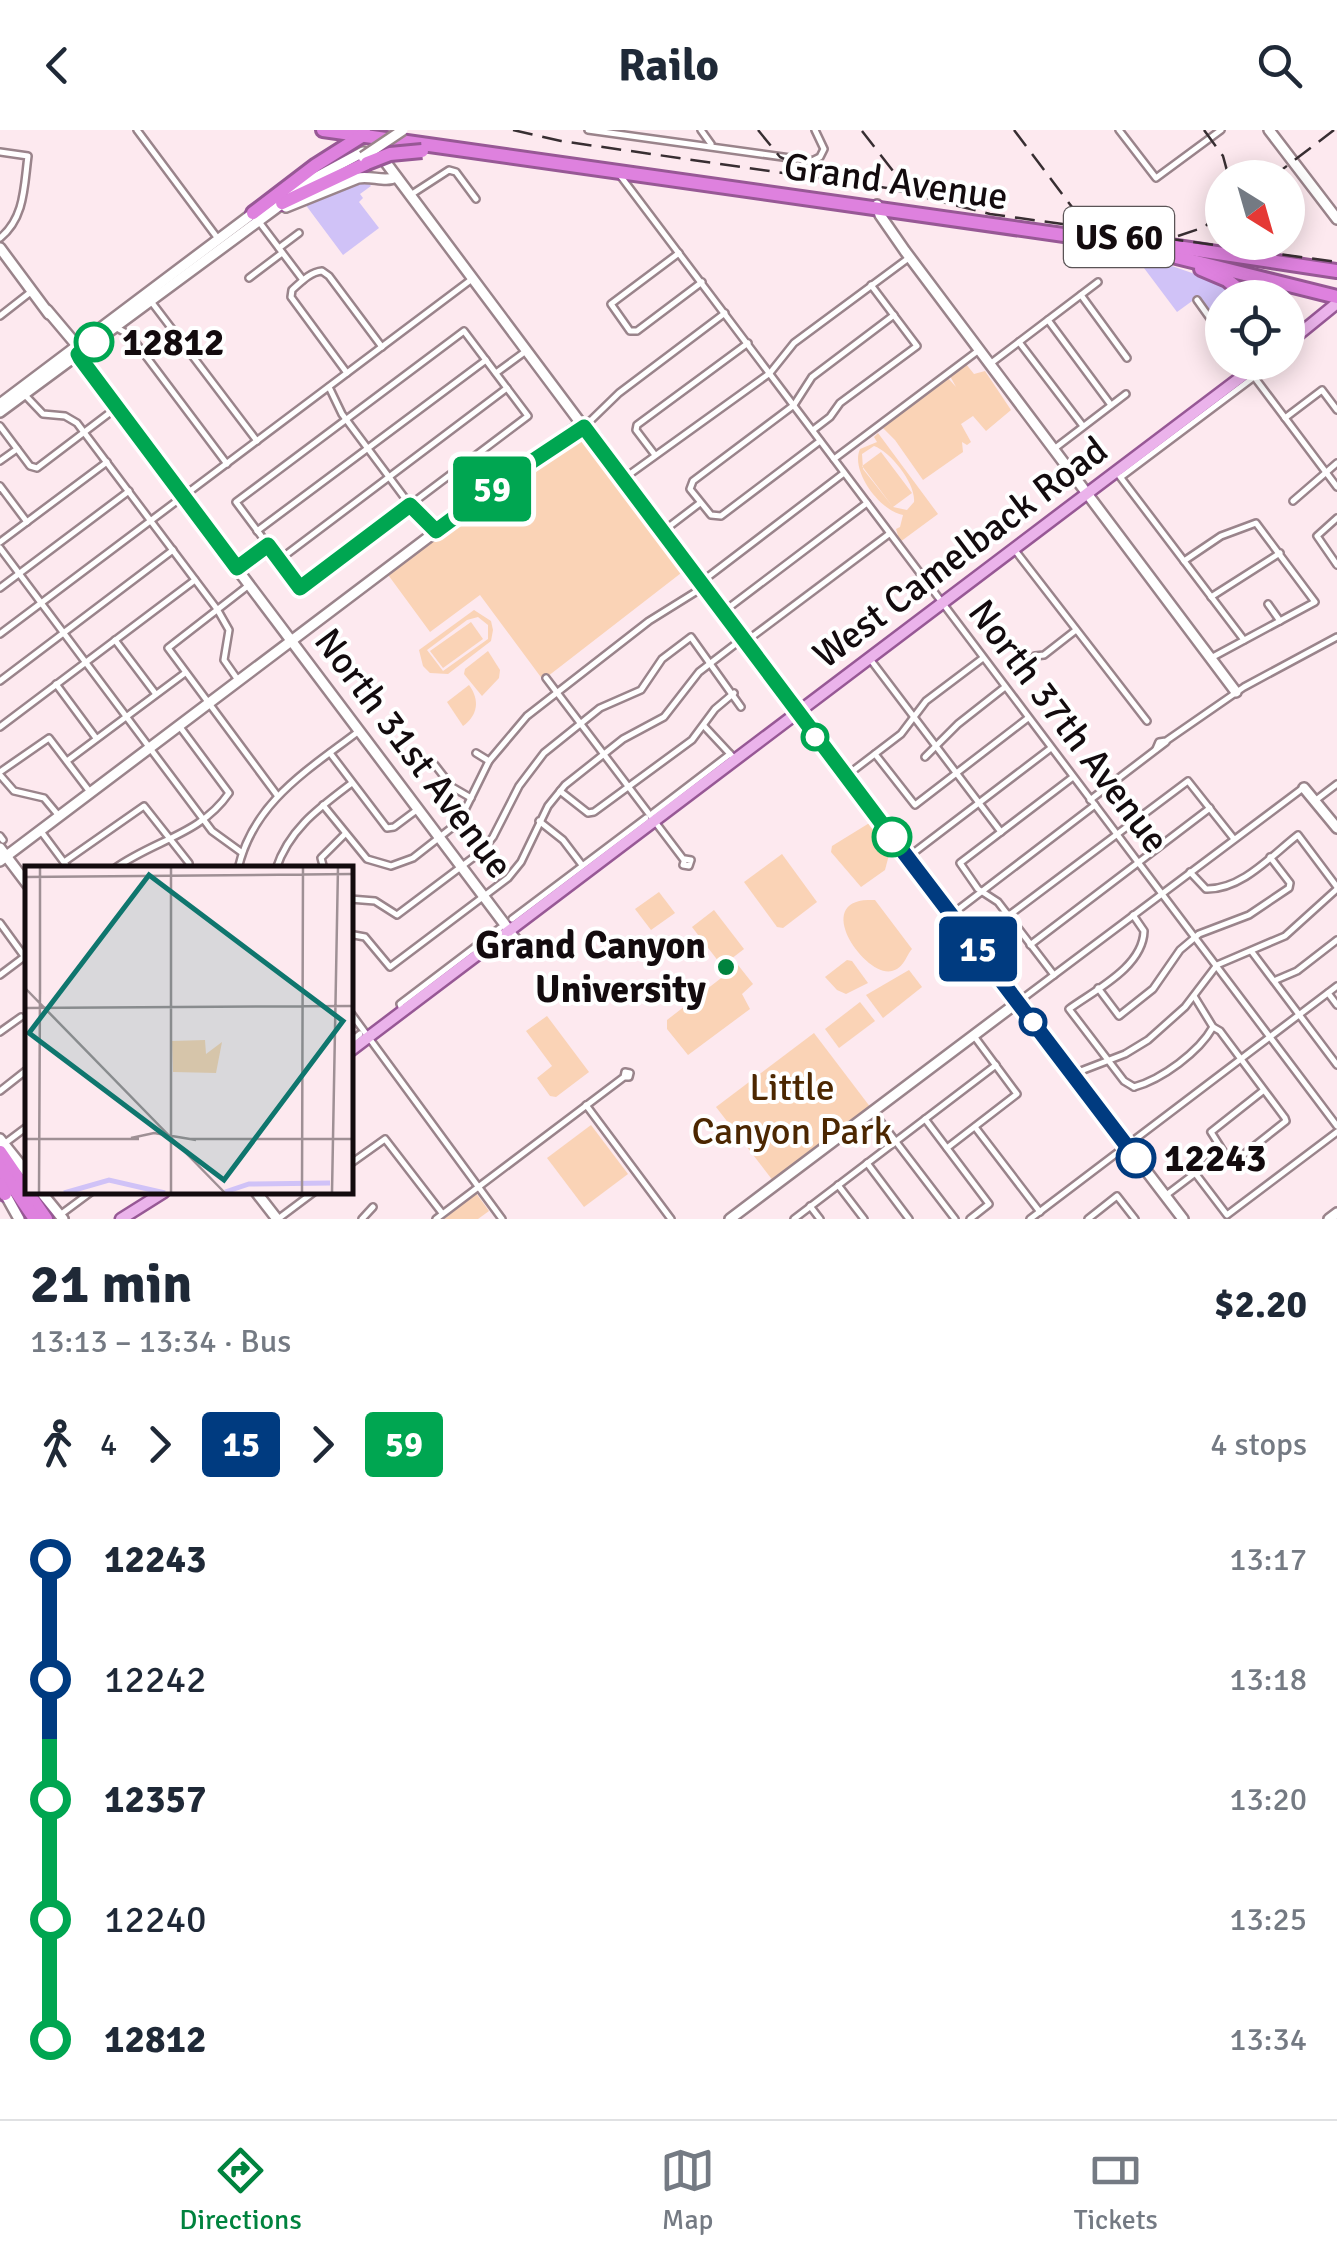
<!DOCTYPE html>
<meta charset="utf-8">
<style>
body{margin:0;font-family:Signika,sans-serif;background:#f2f2f3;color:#1f2937;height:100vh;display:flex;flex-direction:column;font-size:38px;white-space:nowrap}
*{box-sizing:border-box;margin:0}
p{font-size:32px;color:#747a83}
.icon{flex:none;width:55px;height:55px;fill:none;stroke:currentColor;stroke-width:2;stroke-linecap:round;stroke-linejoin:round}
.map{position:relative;height:1089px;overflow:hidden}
.panel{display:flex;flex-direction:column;background:#fff;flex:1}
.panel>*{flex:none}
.badge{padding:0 20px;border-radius:8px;font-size:35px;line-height:65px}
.needle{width:65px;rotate:143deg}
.controls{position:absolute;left:1205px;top:30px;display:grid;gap:20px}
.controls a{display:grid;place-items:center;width:100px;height:100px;border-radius:50%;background:#fff;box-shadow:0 5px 25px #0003;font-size:50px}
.map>.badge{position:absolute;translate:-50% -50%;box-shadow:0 0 0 5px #fff}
.legs{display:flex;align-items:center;gap:15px;height:110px;padding:0 30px;font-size:32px}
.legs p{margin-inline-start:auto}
.head{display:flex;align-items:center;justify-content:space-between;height:170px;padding:0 30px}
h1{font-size:55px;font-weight:700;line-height:75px}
ul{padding:0 30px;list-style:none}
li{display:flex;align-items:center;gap:35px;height:120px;font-size:38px}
li i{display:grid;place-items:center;width:15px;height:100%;margin:0 12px;background:currentColor}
li i::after{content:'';width:25px;height:25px;margin:-12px;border:8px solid;border-radius:50%;background:#fff}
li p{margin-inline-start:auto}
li:first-child i{background:linear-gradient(#0000 50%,currentColor 0)}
li:last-child i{background:linear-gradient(currentColor 50%,#0000 0)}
header{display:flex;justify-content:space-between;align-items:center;height:130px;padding:0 30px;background:#fff;font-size:45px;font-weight:700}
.tab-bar{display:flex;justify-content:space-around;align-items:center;height:140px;border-top:2px solid #e0e1e3;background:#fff;font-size:28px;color:#747a83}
.tab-bar a{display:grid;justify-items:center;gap:5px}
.tab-bar .selected{color:#00833e}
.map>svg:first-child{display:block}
.green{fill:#fad3b6;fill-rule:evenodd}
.water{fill:#d0c2f7}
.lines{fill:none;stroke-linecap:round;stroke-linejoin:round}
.street-casing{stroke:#9a848b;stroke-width:10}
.secondary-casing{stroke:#9a848b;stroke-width:14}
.primary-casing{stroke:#975895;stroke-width:15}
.highway-casing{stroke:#975895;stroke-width:18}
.street{stroke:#fff;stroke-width:5}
.secondary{stroke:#fff;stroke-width:9}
.primary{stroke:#ebb3eb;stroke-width:10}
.highway{stroke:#de81de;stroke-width:12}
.rail{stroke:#382e32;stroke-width:2.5;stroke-dasharray:20 10;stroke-linecap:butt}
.secondary-bridge-casing{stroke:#9a848b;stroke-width:14;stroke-linecap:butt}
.highway-bridge-casing{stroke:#975895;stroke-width:18;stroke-linecap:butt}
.secondary-bridge{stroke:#fff;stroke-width:9}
.highway-bridge{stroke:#de81de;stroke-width:12}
.line-1-casing{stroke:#fff;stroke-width:22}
.line-2-casing{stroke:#fff;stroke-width:22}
.line-1{stroke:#003b80;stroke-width:15}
.line-2{stroke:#00a651;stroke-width:15}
.stop-2-dot{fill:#fff;stroke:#00a651;stroke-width:5}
.poi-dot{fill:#00833e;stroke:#fff;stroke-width:4}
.stop-1-dot{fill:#fff;stroke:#003b80;stroke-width:5}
.labels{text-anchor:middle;stroke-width:8;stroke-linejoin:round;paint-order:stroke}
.shield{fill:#fff;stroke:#5a5456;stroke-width:2.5}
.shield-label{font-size:35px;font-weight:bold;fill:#130b0e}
.street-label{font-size:38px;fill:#130b0e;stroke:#fff}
.stop-label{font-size:38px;font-weight:bold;fill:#130b0e;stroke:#fff;text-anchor:start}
.poi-label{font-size:38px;font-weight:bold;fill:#130b0e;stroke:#fff;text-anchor:end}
.park-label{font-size:38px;fill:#4c2701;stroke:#fff}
.inset-river{fill:none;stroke:#d0c2f7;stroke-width:5}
.inset-road{fill:none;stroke:#9f9095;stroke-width:2.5}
.view{fill:#0f766e;fill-opacity:0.15;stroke:#0f766e;stroke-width:5}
.inset-edge{fill:none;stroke:#130b0e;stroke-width:5}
</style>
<header><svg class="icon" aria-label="back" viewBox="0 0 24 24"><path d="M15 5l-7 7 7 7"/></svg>Railo<svg class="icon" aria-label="search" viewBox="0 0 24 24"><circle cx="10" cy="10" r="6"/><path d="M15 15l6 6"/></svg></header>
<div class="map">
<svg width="1337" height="1089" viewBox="0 0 1337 1089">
<rect width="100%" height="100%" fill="#fde9ef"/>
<!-- green -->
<g class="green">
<path d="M966 234 974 244 985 241 1011 280 986 301 973 286 961 294 971 312 967 315 962 312 963 322 923 350 895 310 882 297 948 248 956 257 950 246Z"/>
<path d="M581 303 685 440 543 550 480 465 430 502 386 442 517 343Z"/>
<path d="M878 303 938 384 900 412 896 399 900 397 903 385C880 381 850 341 860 319L877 312 874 307ZM874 316C891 322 916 354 914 372L907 380 893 377 912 363 881 322 862 336 893 377 863 339 862 324Z"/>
<path d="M474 480 491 491 493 500 491 511 448 544 430 543 423 536 419 520ZM478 487 488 495V509L443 541 427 520 467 490Z"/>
<path d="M471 492 483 509 443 538 430 521Z"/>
<path d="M488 521 500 540 499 548 482 566 464 544 465 539Z"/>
<path d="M469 555C480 570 478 585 463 596L447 572Z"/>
<path d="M871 692 891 717 885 740 861 757 831 722 832 716Z"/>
<path d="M782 724 817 772 783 798 777 797 744 752Z"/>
<path d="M659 762 675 783 651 800 635 779Z"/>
<path d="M868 770H875L912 819C906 826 904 838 892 841 866 848 812 772 868 770Z"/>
<path d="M714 780 744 819 722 836 692 797Z"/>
<path d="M847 830 852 831 868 853 846 864 837 860 825 847Z"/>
<path d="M738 835 753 854 742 864 750 879 688 925 667 899V890Z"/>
<path d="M909 840 922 857 883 888 866 865Z"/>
<path d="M860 872 875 891 839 918 825 899Z"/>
<path d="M547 886 589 942 556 967 550 966 537 948 552 936 526 901Z"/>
<path d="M814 903 871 978 774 1052 716 977Z"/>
<path d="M591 995 628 1044 584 1077 547 1028Z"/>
<path d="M476 1063 489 1081 478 1089H444Z"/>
</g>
<!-- water -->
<g class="water">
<path d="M367 51 371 56 360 64 363 68 359 72 379 98 343 125 305 74Z"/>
<path d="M1132 122 1212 150 1238 167 1222 168V190L1219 193 1199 166 1177 182Z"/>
</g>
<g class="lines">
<!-- street casing -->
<g class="street-casing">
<g id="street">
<path d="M137 0 219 110"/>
<path d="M588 0 812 31 820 27 824 19 815 0"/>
<path d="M701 0 711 14"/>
<path d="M1119 0 1156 48 1221 0"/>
<path d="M0 22 28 26C24 56 25 88 0 108"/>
<path d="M619 44 1337 996"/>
<path d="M412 64 449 40 456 42 476 69"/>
<path d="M260 93 303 150"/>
<path d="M279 118 299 103"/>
<path d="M679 123 611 174 630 201H637L702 152"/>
<path d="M249 148 282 123"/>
<path d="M1081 165 1127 228"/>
<path d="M150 170 257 311"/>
<path d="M1197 170 1222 205"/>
<path d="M0 186 32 161"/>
<path d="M1048 190 1111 275"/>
<path d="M115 197 130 205 227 334"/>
<path d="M464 201 528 286 300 458 236 372Z"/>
<path d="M1019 212 1083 296"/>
<path d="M1243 232 1337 357"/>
<path d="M990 234 1098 152"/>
<path d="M347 243 291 167 292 160C301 152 310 142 322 141L329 146 382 217"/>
<path d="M496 243 526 221"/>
<path d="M329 257 342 284 410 375 436 401"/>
<path d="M24 264 43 284 65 286 77 293 217 479 229 500 224 530 238 550"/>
<path d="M1285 288 1322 260 1337 280"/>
<path d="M0 296 30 336 37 338 116 278"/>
<path d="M584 297 619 263 725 183"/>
<path d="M813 300 830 287 840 273 917 216 871 155"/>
<path d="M597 305 627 346"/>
<path d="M820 311 721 386 711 385 690 359 693 351 794 275 812 247 894 185"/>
<path d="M547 316 573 297"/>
<path d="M1054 319 1126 264"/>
<path d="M655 325 636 300 637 295 748 213"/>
<path d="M834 329 979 220"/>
<path d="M0 331 17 319"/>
<path d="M1118 344 1244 510"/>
<path d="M1121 347 1254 247"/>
<path d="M623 349 770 243 794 213 910 127"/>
<path d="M0 356 27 392"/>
<path d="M1293 371 1337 333"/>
<path d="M1337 388 1317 406 1337 435"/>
<path d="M257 401 486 230"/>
<path d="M662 402 700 373"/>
<path d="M0 412 107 332"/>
<path d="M0 418 212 701 241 722"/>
<path d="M1014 419 1147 591"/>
<path d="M279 430 507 258"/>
<path d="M1184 431 1221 406 1256 393 1315 472 1211 528"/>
<path d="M238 437 268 415"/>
<path d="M700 442 759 522"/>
<path d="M700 453 844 343"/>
<path d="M249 455 168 518 277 665"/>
<path d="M0 458 129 361"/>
<path d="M1211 467 1280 423"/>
<path d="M1268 474 1280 491"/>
<path d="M727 479 867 373"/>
<path d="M0 504 472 149"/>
<path d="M115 510 155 563"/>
<path d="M745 512 889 404"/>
<path d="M1035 526 1044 525 1076 500"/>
<path d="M870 529 1001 702"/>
<path d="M546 548 684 730"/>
<path d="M0 551 173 420"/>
<path d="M56 554 96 608"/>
<path d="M704 596 732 626"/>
<path d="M0 597 195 450"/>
<path d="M1156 619 1159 612 1166 611 1244 557 1337 507"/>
<path d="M330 623 387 698 394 697 418 679"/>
<path d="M476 623 489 631"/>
<path d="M875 624 915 675 1028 588"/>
<path d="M925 627 958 594 1005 557"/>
<path d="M67 631 185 543"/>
<path d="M435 635 452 657 471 668"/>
<path d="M0 642 49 608 90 662"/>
<path d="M0 645 14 661 44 668 59 686"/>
<path d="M846 646 901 604 926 571 983 528"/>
<path d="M560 661 588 683 594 682 692 610 715 579 734 563"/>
<path d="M1090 670 1166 612"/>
<path d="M1316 670 1337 654"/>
<path d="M323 675 367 729 391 736 413 728 459 692 489 631 527 586 649 491 702 458"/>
<path d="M653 683 730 624"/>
<path d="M539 691 563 710 582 735"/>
<path d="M40 700 69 739"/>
<path d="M0 706 3 710"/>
<path d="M908 727 1051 618"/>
<path d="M685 729 691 730 689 736 683 735Z"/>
<path d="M64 732 144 676 189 733V739"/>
<path d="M114 739C154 710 200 705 229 663L180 597"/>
<path d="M238 739C253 672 308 640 359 601"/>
<path d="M276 739C289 699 319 678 352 653"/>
<path d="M324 739 321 728 345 704"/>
<path d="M1190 742 1206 759C1242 760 1272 725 1298 705L1337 757"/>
<path d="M350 769 375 771 397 785 482 721 493 707 519 656 544 623 600 578 641 560 662 529 691 507 741 577"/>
<path d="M951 785 1095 675"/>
<path d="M1133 785 1144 801C1143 837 1095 860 1069 879L1124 951 1134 957"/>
<path d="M1008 786 1188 651 1234 709"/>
<path d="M512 789 646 688"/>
<path d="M0 793 24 826"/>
<path d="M511 801 523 815 531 818"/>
<path d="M350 808 354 805 365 807 390 837 508 748 521 732 548 676 565 655 623 609 664 587 699 542 742 509"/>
<path d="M1030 815 1210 678"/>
<path d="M1252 822 1337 935"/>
<path d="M0 845 28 824"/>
<path d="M1054 845 998 772 978 759 960 733 1073 647"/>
<path d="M1276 850 1297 841 1337 810"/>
<path d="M1098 858 1119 886 1153 859 1180 820 1199 804 1249 785 1289 758 1290 753 1270 727"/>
<path d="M1328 863 1337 875"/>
<path d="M1194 866 1213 897 1220 901 1285 988 1286 991 1238 1029H1228L1211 1002 1264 960"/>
<path d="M1018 872 1303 658"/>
<path d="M402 880 400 874 500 798"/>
<path d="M350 882 502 1089"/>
<path d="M0 902 21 887"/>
<path d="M350 912 360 904"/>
<path d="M1073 944 1125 924 1148 910 1185 877 1217 835 1285 806 1337 759"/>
<path d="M1134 957C1162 949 1199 922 1213 897"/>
<path d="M0 961 28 939"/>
<path d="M586 975 671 1089"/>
<path d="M874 983 955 1089"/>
<path d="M925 989 989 1074 970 1089"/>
<path d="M975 997 1040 1082"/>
<path d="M4 1014 28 996"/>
<path d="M947 1018 1017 964 974 906"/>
<path d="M867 1033 909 1089"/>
<path d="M350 1034 385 1009 442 1083"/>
<path d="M1195 1043 1227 1085 1337 1002"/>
<path d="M838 1055 864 1089"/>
<path d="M1165 1066 1223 1022"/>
<path d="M810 1076 820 1089"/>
<path d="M60 1085 91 1062"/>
<path d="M278 1089 314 1062"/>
<path d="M362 1089 373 1077"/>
<path d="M436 1089 624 947H629L630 943 625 942 624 947"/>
<path d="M794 1089 996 935"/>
<path d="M1030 1089 1337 856"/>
<path d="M1088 1089 1117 1066 1135 1089"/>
</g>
</g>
<!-- secondary casing -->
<g class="secondary-casing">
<g id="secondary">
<path d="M1269 0 1337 89"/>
<path d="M381 26 822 616 1183 1089"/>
<path d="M291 61 363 22"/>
<path d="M877 75 880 85 905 121 1236 562"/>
<path d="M286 77 358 48C371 45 385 53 396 47"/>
<path d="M0 118 49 184"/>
<path d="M47 180 74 212 80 228 116 278 509 800"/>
<path d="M0 274 256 81"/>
<path d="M0 282 287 70"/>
<path d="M1304 658 1337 698"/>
<path d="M0 718 28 755"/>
<path d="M0 731 516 341 584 297"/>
<path d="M0 1009 28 1044"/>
<path d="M4 1062 19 1089"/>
<path d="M41 1062 63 1089"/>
<path d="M256 1062 277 1089"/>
<path d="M730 1089 1018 872"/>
<path d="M1329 1089 1337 1083"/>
</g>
</g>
<!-- primary casing -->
<g class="primary-casing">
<g id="primary">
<path d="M1288 213 1337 173"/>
<path d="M350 921 1261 232"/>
<path d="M121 1089 164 1062"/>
</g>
</g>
<!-- highway casing -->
<g class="highway-casing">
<g id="highway">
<path d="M323 0 1120 113 1337 167"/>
<path d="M282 73 367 33"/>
<path d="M253 83 316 35 365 4"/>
<path d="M1157 114 1337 141"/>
<path d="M1201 139 1227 150 1249 168"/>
<path d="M0 1022 46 1089"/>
<path d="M0 1038 35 1089"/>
<path d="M0 1054 5 1064"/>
</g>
</g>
<!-- street -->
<use href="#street" class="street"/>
<!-- secondary -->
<use href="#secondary" class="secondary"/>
<!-- primary -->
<use href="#primary" class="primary"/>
<!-- highway -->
<use href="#highway" class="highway"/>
<!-- rail -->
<g class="rail">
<path d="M513 0 561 11 887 58 990 84 1337 132"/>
<path d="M758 0 780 27 806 39"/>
<path d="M1014 0 1072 77 1095 94"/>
<path d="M1204 0 1223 26 1229 48"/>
<path d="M862 1 893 41 915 60"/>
<path d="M1271 48 1334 0"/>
<path d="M1178 106 1205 97 1222 77"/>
</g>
<!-- secondary-bridge casing -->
<g class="secondary-bridge-casing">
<path id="secondary-bridge" d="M363 27 403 0"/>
</g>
<!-- highway-bridge casing -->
<g class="highway-bridge-casing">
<path id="highway-bridge" d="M367 33 390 24 422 21"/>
</g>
<!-- secondary-bridge -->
<use href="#secondary-bridge" class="secondary-bridge"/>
<!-- highway-bridge -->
<use href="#highway-bridge" class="highway-bridge"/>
</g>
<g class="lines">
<!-- line-1 casing -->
<g class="line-1-casing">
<path id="line-1" d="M892 707 1136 1028"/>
</g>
<!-- line-2 casing -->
<g class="line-2-casing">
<path id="line-2" d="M94 212 78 224 80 228 237 438 268 415 300 458 410 375 436 401 516 342 584 297 892 707"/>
</g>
<!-- line-1 -->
<use href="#line-1" class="line-1"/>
<!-- line-2 -->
<use href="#line-2" class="line-2"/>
</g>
<!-- markers -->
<g class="stop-2-dot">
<circle cx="94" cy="212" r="18"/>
<circle cx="815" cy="607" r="12"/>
<circle cx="892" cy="707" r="18"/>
</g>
<circle class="poi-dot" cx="726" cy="837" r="10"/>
<g class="stop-1-dot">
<circle cx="1033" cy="892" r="12"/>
<circle cx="1136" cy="1028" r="18"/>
</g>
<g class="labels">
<!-- shield labels -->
<rect class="shield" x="1064" y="77" width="110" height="60" rx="8"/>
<g class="shield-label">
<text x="1119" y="119">US 60</text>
</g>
<!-- street labels -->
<g class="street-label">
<text transform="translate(896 51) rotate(8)" y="13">Grand Avenue</text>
<text transform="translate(960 422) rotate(-37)" y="13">West Camelback Road</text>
<text transform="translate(1069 596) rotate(53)" y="13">North 37th Avenue</text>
<text transform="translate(414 623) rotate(53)" y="13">North 31st Avenue</text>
</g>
<!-- stop labels -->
<g class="stop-label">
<text x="122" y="225">12812</text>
<text x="1164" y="1041">12243</text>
</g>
<!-- poi labels -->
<g class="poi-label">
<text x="706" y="828">Grand Canyon<tspan x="706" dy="44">University</tspan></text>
</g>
<!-- park labels -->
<g class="park-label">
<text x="792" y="970">Little<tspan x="792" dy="44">Canyon Park</tspan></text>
</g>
</g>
<!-- overview -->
<g transform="translate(25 736)">
<rect width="328" height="328" fill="#fde9ef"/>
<path d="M180 174 181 188 197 176 191 207 148 206 147 175Z" fill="#fad3b6"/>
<path class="inset-river" d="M200 326 224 318 305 317M39 327 84 314 140 327"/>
<path class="inset-road" d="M15 1V128M0 11 328 8M0 122 200 327M1 142 328 140M106 272 129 267 171 274M0 273H114M165 273H327M14 327 15 121M146 327V1M277 327 278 1M307 327 313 1"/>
<path class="view" d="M124 9 318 155 199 314 4 167Z"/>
<rect width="328" height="328" class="inset-edge"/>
</g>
</svg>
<div class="controls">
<a><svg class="needle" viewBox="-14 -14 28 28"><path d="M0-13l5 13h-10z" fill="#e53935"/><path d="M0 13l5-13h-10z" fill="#747a83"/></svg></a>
<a><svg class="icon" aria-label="locate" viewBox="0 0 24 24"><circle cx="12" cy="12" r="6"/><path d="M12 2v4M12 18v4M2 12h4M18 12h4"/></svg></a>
</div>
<b class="badge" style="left:978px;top:819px;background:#003b80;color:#fff">15</b>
<b class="badge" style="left:492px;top:359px;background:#00a651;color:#fff">59</b>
</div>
<section class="panel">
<div class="head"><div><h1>21 min</h1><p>13:13 – 13:34 · Bus</p></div><b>$2.20</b></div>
<div class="legs"><svg class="icon" aria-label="walk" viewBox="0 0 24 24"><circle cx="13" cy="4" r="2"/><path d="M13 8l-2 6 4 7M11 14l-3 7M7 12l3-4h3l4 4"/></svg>4<svg class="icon" aria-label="forward" viewBox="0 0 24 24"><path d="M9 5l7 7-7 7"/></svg><b class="badge" style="background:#003b80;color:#fff">15</b><svg class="icon" aria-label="forward" viewBox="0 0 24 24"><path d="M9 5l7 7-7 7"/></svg><b class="badge" style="background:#00a651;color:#fff">59</b><p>4 stops</p></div>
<ul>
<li><i style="color:#003b80"></i><b>12243</b><p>13:17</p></li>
<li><i style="color:#003b80"></i><span>12242</span><p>13:18</p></li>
<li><i style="color:#00a651"></i><b>12357</b><p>13:20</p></li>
<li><i style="color:#00a651"></i><span>12240</span><p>13:25</p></li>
<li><i style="color:#00a651"></i><b>12812</b><p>13:34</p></li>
</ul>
</section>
<nav class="tab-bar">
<a class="selected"><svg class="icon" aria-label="directions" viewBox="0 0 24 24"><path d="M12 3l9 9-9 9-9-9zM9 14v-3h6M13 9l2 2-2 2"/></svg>Directions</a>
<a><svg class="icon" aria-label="map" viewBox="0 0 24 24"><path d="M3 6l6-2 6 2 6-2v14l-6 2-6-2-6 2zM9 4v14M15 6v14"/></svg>Map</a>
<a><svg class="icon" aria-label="tickets" viewBox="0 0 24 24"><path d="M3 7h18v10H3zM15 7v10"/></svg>Tickets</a>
</nav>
